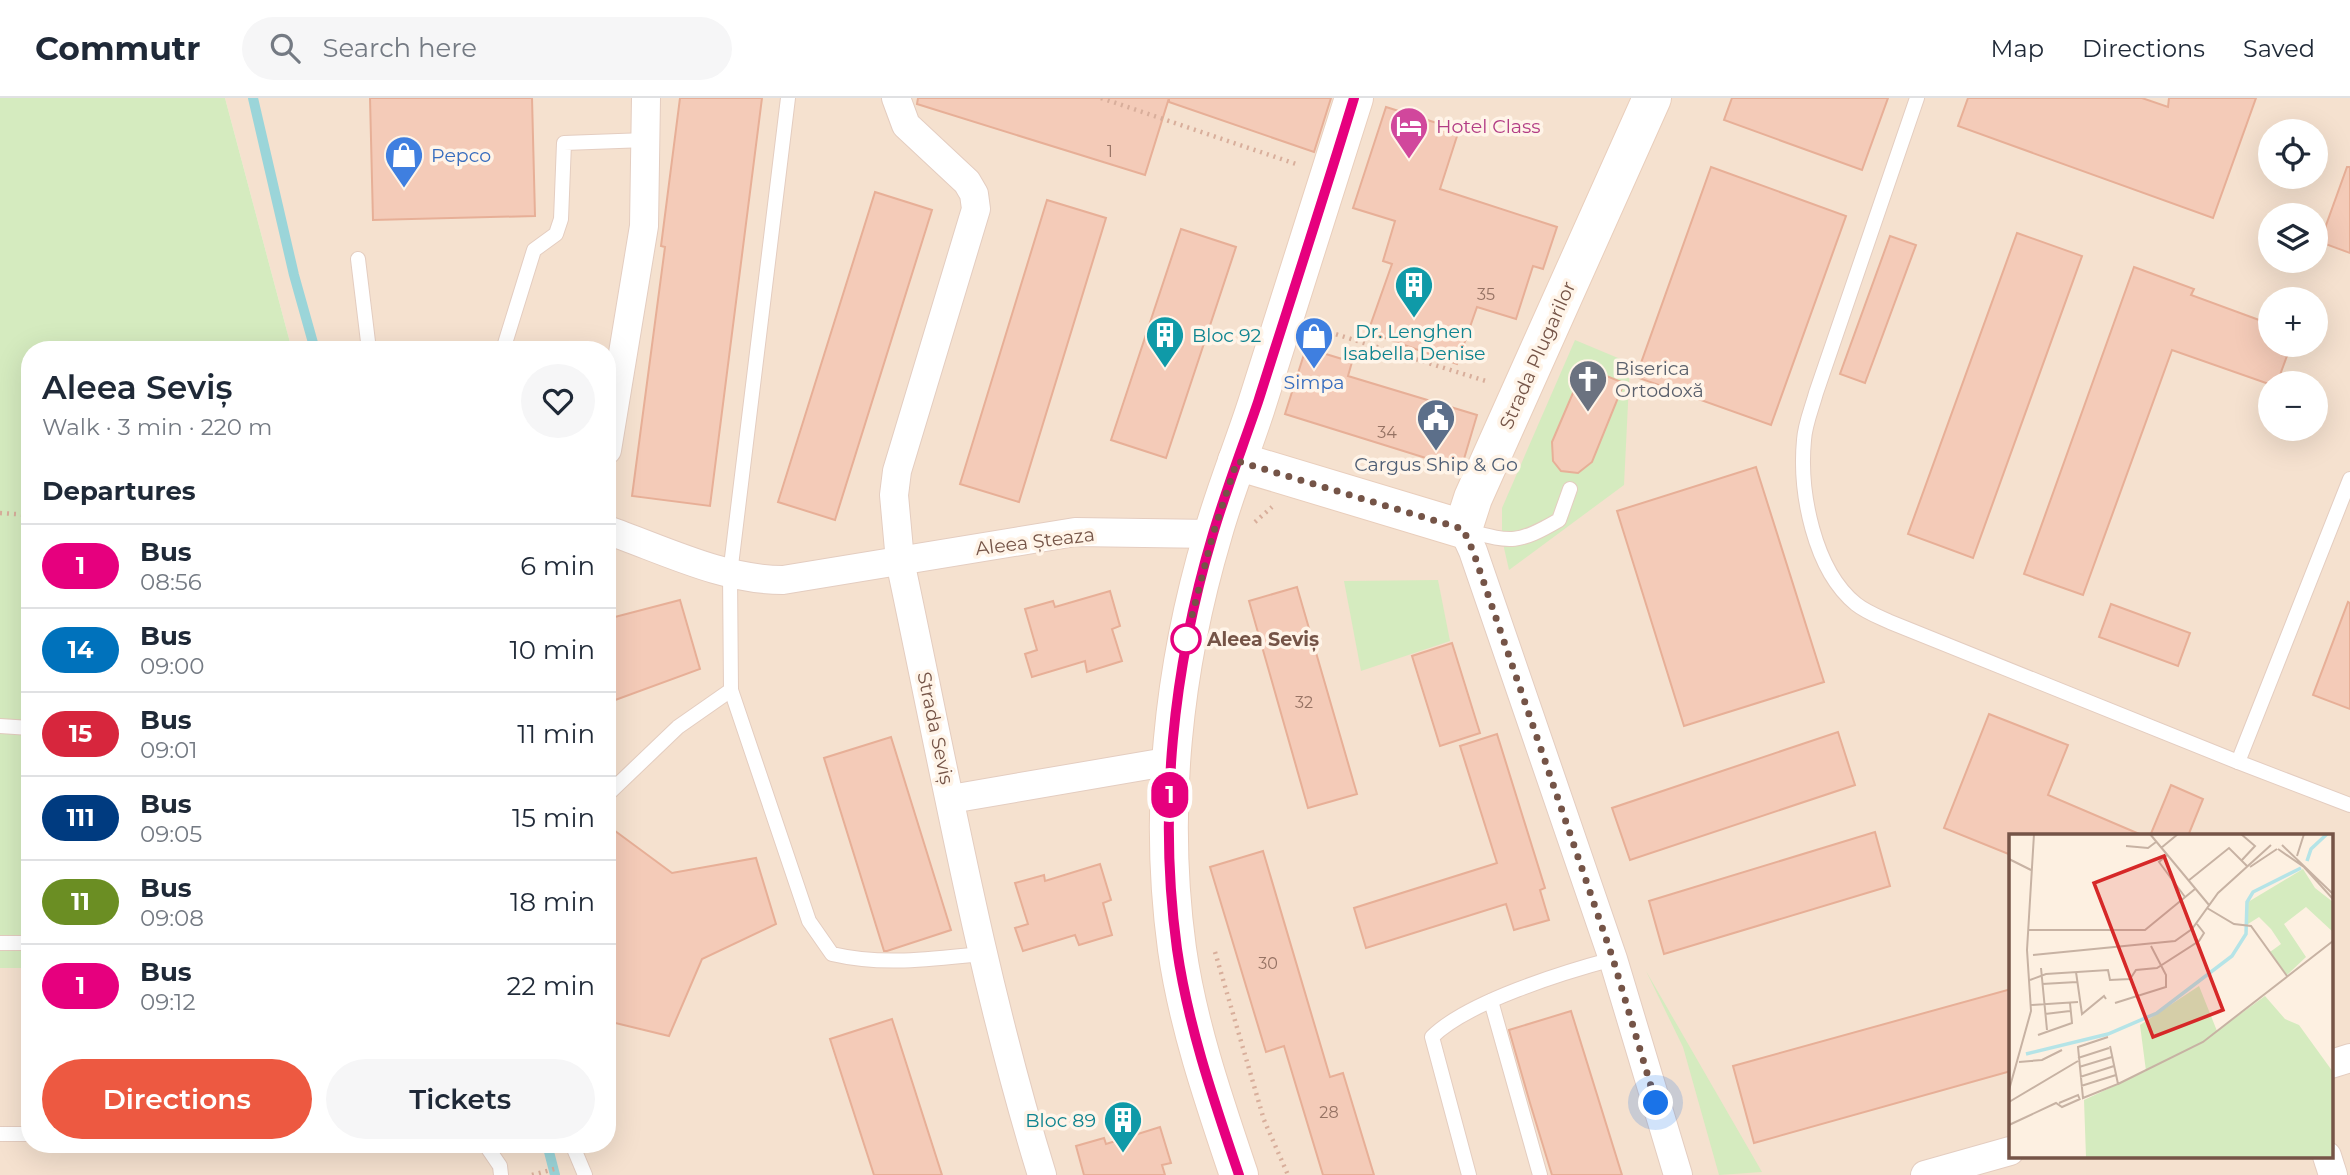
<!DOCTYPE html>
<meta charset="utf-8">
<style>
body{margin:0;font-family:Montserrat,sans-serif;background:#f6f6f7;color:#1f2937;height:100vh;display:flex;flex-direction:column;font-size:26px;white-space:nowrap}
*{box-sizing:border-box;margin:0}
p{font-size:23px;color:#747a83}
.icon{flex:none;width:38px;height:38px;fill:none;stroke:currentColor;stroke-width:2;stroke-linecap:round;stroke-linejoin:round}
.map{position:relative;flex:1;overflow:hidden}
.drawer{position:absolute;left:21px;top:243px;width:595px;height:812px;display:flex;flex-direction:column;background:#fff;border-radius:28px;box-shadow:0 7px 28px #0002}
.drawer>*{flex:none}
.badge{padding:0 14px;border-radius:23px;font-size:24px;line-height:46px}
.buttons{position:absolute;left:2258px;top:21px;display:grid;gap:14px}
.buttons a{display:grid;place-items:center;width:70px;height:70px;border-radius:50%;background:#fff;box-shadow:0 7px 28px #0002;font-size:35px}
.you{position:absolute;width:35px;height:35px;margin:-18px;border:5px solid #fff;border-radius:50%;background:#1a73e8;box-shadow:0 0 0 10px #1a73e833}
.map>.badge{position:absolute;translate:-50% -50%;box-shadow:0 0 0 4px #fff}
h2{padding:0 21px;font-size:26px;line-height:63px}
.round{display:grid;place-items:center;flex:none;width:74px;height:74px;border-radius:37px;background:#f6f6f7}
.head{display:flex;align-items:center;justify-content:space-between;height:119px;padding:0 21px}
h1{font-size:33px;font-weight:600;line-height:52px}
.button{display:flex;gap:14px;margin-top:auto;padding:14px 21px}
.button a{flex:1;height:80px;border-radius:42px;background:#ed5941;color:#fff;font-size:28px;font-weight:600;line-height:80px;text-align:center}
.button a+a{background:#f6f6f7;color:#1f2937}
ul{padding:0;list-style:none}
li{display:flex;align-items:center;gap:21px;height:84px;padding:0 21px;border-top:2px solid #e0e1e3}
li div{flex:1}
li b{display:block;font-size:26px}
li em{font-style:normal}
li .badge{min-width:77px;font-weight:700;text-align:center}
header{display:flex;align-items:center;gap:42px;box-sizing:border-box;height:98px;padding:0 35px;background:#fff;border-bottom:2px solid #e0e1e3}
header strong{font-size:33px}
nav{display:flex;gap:38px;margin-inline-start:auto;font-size:24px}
.search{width:490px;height:63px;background:#f6f6f7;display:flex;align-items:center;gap:18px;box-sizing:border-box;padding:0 24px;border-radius:38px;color:#747a83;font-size:26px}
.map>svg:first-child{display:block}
.residential{fill:#f5e1cf;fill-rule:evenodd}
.green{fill:#d5ebbf}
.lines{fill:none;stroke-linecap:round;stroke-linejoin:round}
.stream{stroke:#9bd5d9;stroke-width:10}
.building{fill:#f4cbb8;stroke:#e7af97;stroke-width:2}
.lane-casing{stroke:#e4cdc0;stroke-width:16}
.street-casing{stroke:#e4cdc0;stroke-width:30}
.secondary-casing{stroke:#e9cebc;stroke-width:40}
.path{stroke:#d8ae9b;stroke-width:4.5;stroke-dasharray:2 5;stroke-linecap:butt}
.lane{stroke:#fff;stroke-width:14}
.street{stroke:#fff;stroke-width:28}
.secondary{stroke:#fff;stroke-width:38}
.line-casing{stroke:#fff;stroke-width:16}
.line{stroke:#e6007e;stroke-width:10}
.walk{stroke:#755447;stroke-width:7;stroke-dasharray:0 12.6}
.stop-dot{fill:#fff;stroke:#e6007e;stroke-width:3.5}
.labels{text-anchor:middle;stroke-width:7;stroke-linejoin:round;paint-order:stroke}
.number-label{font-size:16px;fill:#957263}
.hotel-label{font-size:19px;fill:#b23c85;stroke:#fff4e8;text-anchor:start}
.shop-label{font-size:19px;fill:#366cbe;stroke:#fff4e8;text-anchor:start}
.culture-label{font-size:19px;fill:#0d838f;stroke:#fff4e8}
.street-label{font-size:19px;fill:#755447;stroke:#fff4e8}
.worship-label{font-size:19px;fill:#5b616d;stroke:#fff4e8;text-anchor:start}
.service-label{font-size:19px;fill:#4e5e75;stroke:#fff4e8}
.stop-label{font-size:19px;font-weight:bold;fill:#755447;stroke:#fff4e8;text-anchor:start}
.inset-river{fill:none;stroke:#b5e4e7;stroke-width:3.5}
.inset-road{fill:none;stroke:#c7b2a3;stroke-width:2}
.view{fill:#d62828;fill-opacity:0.15;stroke:#d62828;stroke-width:3.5}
.inset-edge{fill:none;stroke:#755447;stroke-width:3.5}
</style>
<header>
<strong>Commutr</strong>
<div class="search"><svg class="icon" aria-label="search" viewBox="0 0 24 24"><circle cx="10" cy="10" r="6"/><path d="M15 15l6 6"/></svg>Search here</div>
<nav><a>Map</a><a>Directions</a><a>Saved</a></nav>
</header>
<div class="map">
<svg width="2350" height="1077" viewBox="0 0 2350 1077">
<rect width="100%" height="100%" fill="#fdf0e1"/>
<!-- residential -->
<path class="residential" d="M225 0H2350V1077H0V870H30V1046H607V252H292ZM2270 33H2315V79H2270ZM2270 117H2315V163H2270ZM2270 201H2315V247H2270ZM2270 285H2315V331H2270ZM2010 738H2331V1058H2010Z"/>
<!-- green -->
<g class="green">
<path d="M0 0H225L292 252H30V870H0Z"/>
<path d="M1575 242 1630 265 1624 387 1509 472 1502 441V410Z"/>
<path d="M1438 482 1450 543 1361 573 1344 483Z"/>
<path d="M1646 873 1762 1074 1719 1077 1683 949Z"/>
</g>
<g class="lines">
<!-- stream -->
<g class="stream">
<path d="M253 0 294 177 315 252"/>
<path d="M547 1046 555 1077"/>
</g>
</g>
<!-- building -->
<g class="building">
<path d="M370 0H532L535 118 373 122Z"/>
<path d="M680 0H762L710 408 632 398 665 149 661 148Z"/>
<path d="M918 0H1169L1145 77 917 6Z"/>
<path d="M1169 0H1331L1314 54 1169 4Z"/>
<path d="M1732 0H1888L1862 72 1724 22Z"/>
<path d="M1968 0H2142L2168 9 2169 0H2256L2213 120 1958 28Z"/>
<path d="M1386 9 1459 32 1440 91 1557 129 1543 171 1533 168 1516 221 1477 209 1457 266 1368 234 1392 166 1383 163 1395 123 1353 110Z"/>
<path d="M1711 69 1846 118 1771 327 1636 279Z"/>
<path d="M2347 69H2350V155L2320 144Z"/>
<path d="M875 94 932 112 835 422 778 404Z"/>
<path d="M1047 102 1106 120 1019 404 960 386Z"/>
<path d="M1181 131 1236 149 1166 360 1111 342Z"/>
<path d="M2017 135 2082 158 1973 460 1908 436Z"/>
<path d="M1890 138 1916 147 1865 285 1840 276Z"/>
<path d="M2134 169 2194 191 2191 197 2270 226V247H2291L2277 285H2266L2172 252 2083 497 2024 476Z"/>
<path d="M1306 250 1352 264 1348 278 1477 317 1461 371 1285 316Z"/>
<path d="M1584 269 1624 285 1592 364 1578 375 1561 373 1553 363 1552 344Z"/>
<path d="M1756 369 1824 584 1684 628 1617 413Z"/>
<path d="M1297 489 1357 696 1308 710 1249 503Z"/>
<path d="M1110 493 1120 528 1112 531 1122 563 1087 574 1085 563 1032 579 1025 556 1037 552 1025 511 1053 503 1055 509Z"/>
<path d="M680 502 700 571 607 605V521Z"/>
<path d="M2348 504 2350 505V611L2313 597Z"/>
<path d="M2111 506 2190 535 2178 568 2099 539Z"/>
<path d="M1452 545 1480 635 1440 648 1412 558Z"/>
<path d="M1989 616 2068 647 2048 697 2144 738H2011V757L1944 730Z"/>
<path d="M1838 634 1855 687 1630 762 1612 710Z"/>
<path d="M1497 636 1545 790 1540 792 1549 822 1514 832 1506 806 1366 850 1354 810 1497 765 1460 648Z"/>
<path d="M891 639 951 832 887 853H884L824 660Z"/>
<path d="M2171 687 2203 701 2188 738H2150Z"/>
<path d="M607 727 672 775 756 760 776 826 702 861 669 938 607 923V876L613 846 607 839Z"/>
<path d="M1875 734 1890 788 1664 856 1649 803Z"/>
<path d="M1263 753 1330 979 1343 975 1374 1077H1323L1284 948 1266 954 1210 769Z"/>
<path d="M1100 766 1111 802 1103 805 1112 837 1079 847 1075 837 1023 853 1015 830 1028 826 1015 785 1044 777 1045 783Z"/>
<path d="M2011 891V973L1754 1045 1733 968Z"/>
<path d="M1571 913 1622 1077H1552L1530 1005 1509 932Z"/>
<path d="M892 921 942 1077H874L830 941Z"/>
<path d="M1160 1029 1171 1065 1162 1067 1165 1077H1084L1076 1048 1104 1040 1106 1046Z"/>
</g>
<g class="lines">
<!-- lane casing -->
<g class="lane-casing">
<g id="lane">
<path d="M788 0 730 476 731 592 809 823 832 856C883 868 930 861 981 856"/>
<path d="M1917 0 1816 295C1812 310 1805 326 1804 342 1799 394 1814 472 1856 506 1866 514 1879 519 1890 524L2238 664"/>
<path d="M358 161 369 252"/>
<path d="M503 252 534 152 556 136 561 121 564 45 646 42"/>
<path d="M2350 381 2238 664 2350 707"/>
<path d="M1464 432C1511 444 1516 447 1559 422L1570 391"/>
<path d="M0 628 30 630"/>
<path d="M607 697 678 629 731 592"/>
<path d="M0 845H30"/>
<path d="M1491 903 1540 1077"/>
<path d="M0 1036H30"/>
<path d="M485 1046 500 1068 501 1077"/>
<path d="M572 1046 585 1077"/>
<path d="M1469 1077 1432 939C1467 904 1564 874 1613 861"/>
</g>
</g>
<!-- street casing -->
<g class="street-casing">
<g id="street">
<path d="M896 0 906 27 967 84 974 96 976 111 897 373 894 397 900 463C944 669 980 876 1042 1077"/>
<path d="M607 352 644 128 646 0"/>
<path d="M1463 431 1473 453 1613 861 1678 1077"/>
<path d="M607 432C664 452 723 482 783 482L1075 434 1213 436"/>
<path d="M951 701 1172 663"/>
<path d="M2331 966 2350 960"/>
<path d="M2327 1058 2333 1077"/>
<path d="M1925 1077 2010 1053"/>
</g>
</g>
<!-- secondary casing -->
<g class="secondary-casing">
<g id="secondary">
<path d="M1237 363 1463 431 1473 400 1652 0"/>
<path d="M1239 1077C1214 1003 1188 928 1177 851 1158 712 1173 570 1213 436 1225 393 1242 352 1256 309 1289 206 1322 103 1354 0"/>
</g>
</g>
<!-- path -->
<g class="path">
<path d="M1101 0 1299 67"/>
<path d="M1316 230 1489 284"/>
<path d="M0 415 30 417"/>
<path d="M1255 424 1272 409"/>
<path d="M1215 854 1264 1022 1288 1077"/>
<path d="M532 1077 558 1070"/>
</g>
<!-- lane -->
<use href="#lane" class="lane"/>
<!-- street -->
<use href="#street" class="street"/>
<!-- secondary -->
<use href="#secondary" class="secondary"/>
</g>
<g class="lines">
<!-- line casing -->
<g class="line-casing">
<path id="line" d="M1239 1077C1214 1003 1188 928 1177 851 1158 712 1173 570 1213 436 1226 392 1243 348 1258 304 1290 203 1323 102 1354 0"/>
</g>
<!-- line -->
<use href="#line" class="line"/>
<!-- walk -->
<path class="walk" d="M1186 541 1213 436 1237 363 1463 431 1473 453 1613 861 1656 1005"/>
</g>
<!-- icons -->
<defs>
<g id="hotel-pin" transform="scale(2.0125)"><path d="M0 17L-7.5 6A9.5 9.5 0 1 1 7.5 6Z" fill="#d1479c" stroke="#fff4e8"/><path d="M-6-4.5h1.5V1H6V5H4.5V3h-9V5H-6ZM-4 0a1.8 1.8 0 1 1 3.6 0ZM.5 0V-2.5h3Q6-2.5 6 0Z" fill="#fff"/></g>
<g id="shop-pin" transform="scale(2.0125)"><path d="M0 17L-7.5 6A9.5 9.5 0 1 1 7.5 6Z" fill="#3f7fe0" stroke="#fff4e8"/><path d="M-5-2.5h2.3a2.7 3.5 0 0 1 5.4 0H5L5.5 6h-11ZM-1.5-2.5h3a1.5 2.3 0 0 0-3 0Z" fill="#fff"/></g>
<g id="building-pin" transform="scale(2.0125)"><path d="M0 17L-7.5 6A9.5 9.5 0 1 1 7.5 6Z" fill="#0f9aa8" stroke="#fff4e8"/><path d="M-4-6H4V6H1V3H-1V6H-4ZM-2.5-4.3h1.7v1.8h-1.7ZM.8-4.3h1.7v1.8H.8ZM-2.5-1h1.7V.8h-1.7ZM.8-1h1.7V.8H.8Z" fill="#fff"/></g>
<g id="church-pin" transform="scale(2.0125)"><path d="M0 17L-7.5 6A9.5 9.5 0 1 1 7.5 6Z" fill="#6b7280" stroke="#fff4e8"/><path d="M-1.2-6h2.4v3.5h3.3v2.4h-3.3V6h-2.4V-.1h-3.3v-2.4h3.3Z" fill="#fff"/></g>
<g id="civic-pin" transform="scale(2.0125)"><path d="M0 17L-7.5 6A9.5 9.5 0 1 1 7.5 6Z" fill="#5c6f8a" stroke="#fff4e8"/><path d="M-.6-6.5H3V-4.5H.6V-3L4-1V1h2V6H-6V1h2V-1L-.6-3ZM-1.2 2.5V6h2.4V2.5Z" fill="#fff"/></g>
</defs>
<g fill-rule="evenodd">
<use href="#hotel-pin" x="1409" y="28"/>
<use href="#shop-pin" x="404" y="57"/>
<use href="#building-pin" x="1414" y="187"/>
<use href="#building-pin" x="1165" y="237"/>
<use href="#shop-pin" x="1314" y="238"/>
<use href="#church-pin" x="1588" y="281"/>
<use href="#civic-pin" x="1436" y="320"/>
<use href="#building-pin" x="1123" y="1022"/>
</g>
<!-- markers -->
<circle class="stop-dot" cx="1186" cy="541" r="14"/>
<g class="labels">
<!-- number labels -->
<g class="number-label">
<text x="1110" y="59">1</text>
<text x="1486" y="202">35</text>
<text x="1387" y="340">34</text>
<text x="1304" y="610">32</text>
<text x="1268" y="871">30</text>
<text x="1329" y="1020">28</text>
</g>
<!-- hotel labels -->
<g class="hotel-label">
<text x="1436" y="35">Hotel Class</text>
</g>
<!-- shop labels -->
<g class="shop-label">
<text x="431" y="64">Pepco</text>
<text x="1314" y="291" text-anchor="middle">Simpa</text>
</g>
<!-- culture labels -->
<g class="culture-label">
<text x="1414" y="240">Dr. Lenghen<tspan x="1414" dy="22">Isabella Denise</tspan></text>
<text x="1192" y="244" text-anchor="start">Bloc 92</text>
<text x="1096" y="1029" text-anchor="end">Bloc 89</text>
</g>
<!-- street labels -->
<g class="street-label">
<text transform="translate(1537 257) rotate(-66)" y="7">Strada Plugarilor</text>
<text transform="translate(1035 443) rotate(-7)" y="7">Aleea Șteaza</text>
<text transform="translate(936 630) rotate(78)" y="7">Strada Seviș</text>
</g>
<!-- worship labels -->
<g class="worship-label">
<text x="1615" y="277">Biserica<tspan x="1615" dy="22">Ortodoxă</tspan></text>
</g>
<!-- service labels -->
<g class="service-label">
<text x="1436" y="373">Cargus Ship &amp; Go</text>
</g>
<!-- stop labels -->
<g class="stop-label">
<text x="1207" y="548">Aleea Seviș</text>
</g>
</g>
<!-- overview -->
<g transform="translate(2009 736)">
<rect width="324" height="324" fill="#fdf0e1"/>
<path d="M294 35 306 54 324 68V98L297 73 275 90 297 123 278 141 261 118 272 110 262 95 250 83 239 90V68ZM190 152 208 197 256 162 276 185 290 191 324 238V323H77L75 266 137 237 131 191Z" fill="#d5ebbf"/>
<path class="inset-river" d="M298 27 302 15 318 0M17 220 99 200 148 179 223 122 237 100 238 68 244 58 292 34"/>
<path class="inset-road" d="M141 0 200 71M232 0 246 12 233 26M273 11 324 60M117 12 139 14 147 8M152 14 169 0M269 15 295 33 324 65M159 20 150 28 176 63M288 22 295 0M0 25 22 36M241 33 268 15M179 47 220 14 239 33M198 74 225 90 242 92 278 142M19 96H136L186 55M18 116 25 0M24 121 166 107 183 95 209 59 262 11M32 134 38 196M67 138 73 180 95 162 97 165M21 146 37 140 99 136 101 146 121 145 127 136 148 134 190 107 195 99 188 90M33 150 68 148M106 169 157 153V141L142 112M22 171 69 168M36 180 61 177M29 201 63 189 61 169M99 203 69 213 74 264 109 250 101 212M69 224 100 214M10 228 33 226 53 216M70 233 103 223M71 243 105 232M109 250 194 208 324 107M72 252 107 241M0 256 22 177 18 116M0 268 69 227M50 269 69 261 71 266M0 291 47 269 53 273 71 265"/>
<path class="view" d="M155 22 214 176 144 203 85 49Z"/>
<rect width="324" height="324" class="inset-edge"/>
</g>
</svg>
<div class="buttons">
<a><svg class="icon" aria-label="locate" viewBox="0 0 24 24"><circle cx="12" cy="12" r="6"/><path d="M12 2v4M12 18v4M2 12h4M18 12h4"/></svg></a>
<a><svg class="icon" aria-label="layers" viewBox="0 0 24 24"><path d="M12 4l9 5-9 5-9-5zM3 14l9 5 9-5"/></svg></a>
<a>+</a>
<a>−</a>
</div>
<div class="you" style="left:1656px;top:1005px"></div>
<b class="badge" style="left:1170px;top:697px;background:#e6007e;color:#fff">1</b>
<section class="drawer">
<div class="head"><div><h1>Aleea Seviș</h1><p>Walk · 3 min · 220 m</p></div><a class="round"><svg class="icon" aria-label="heart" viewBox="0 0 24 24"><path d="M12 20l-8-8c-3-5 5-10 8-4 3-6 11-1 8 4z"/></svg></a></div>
<h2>Departures</h2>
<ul>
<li><span class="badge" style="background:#e6007e;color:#fff">1</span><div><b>Bus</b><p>08:56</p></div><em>6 min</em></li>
<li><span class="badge" style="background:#0072bc;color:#fff">14</span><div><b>Bus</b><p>09:00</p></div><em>10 min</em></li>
<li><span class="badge" style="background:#d7263d;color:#fff">15</span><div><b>Bus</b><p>09:01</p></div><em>11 min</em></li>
<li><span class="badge" style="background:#003b80;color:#fff">111</span><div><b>Bus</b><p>09:05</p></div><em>15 min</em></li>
<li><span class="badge" style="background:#6b8e23;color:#fff">11</span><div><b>Bus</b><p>09:08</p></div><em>18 min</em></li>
<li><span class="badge" style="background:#e6007e;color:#fff">1</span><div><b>Bus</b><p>09:12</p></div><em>22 min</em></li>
</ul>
<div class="button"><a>Directions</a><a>Tickets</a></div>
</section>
</div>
